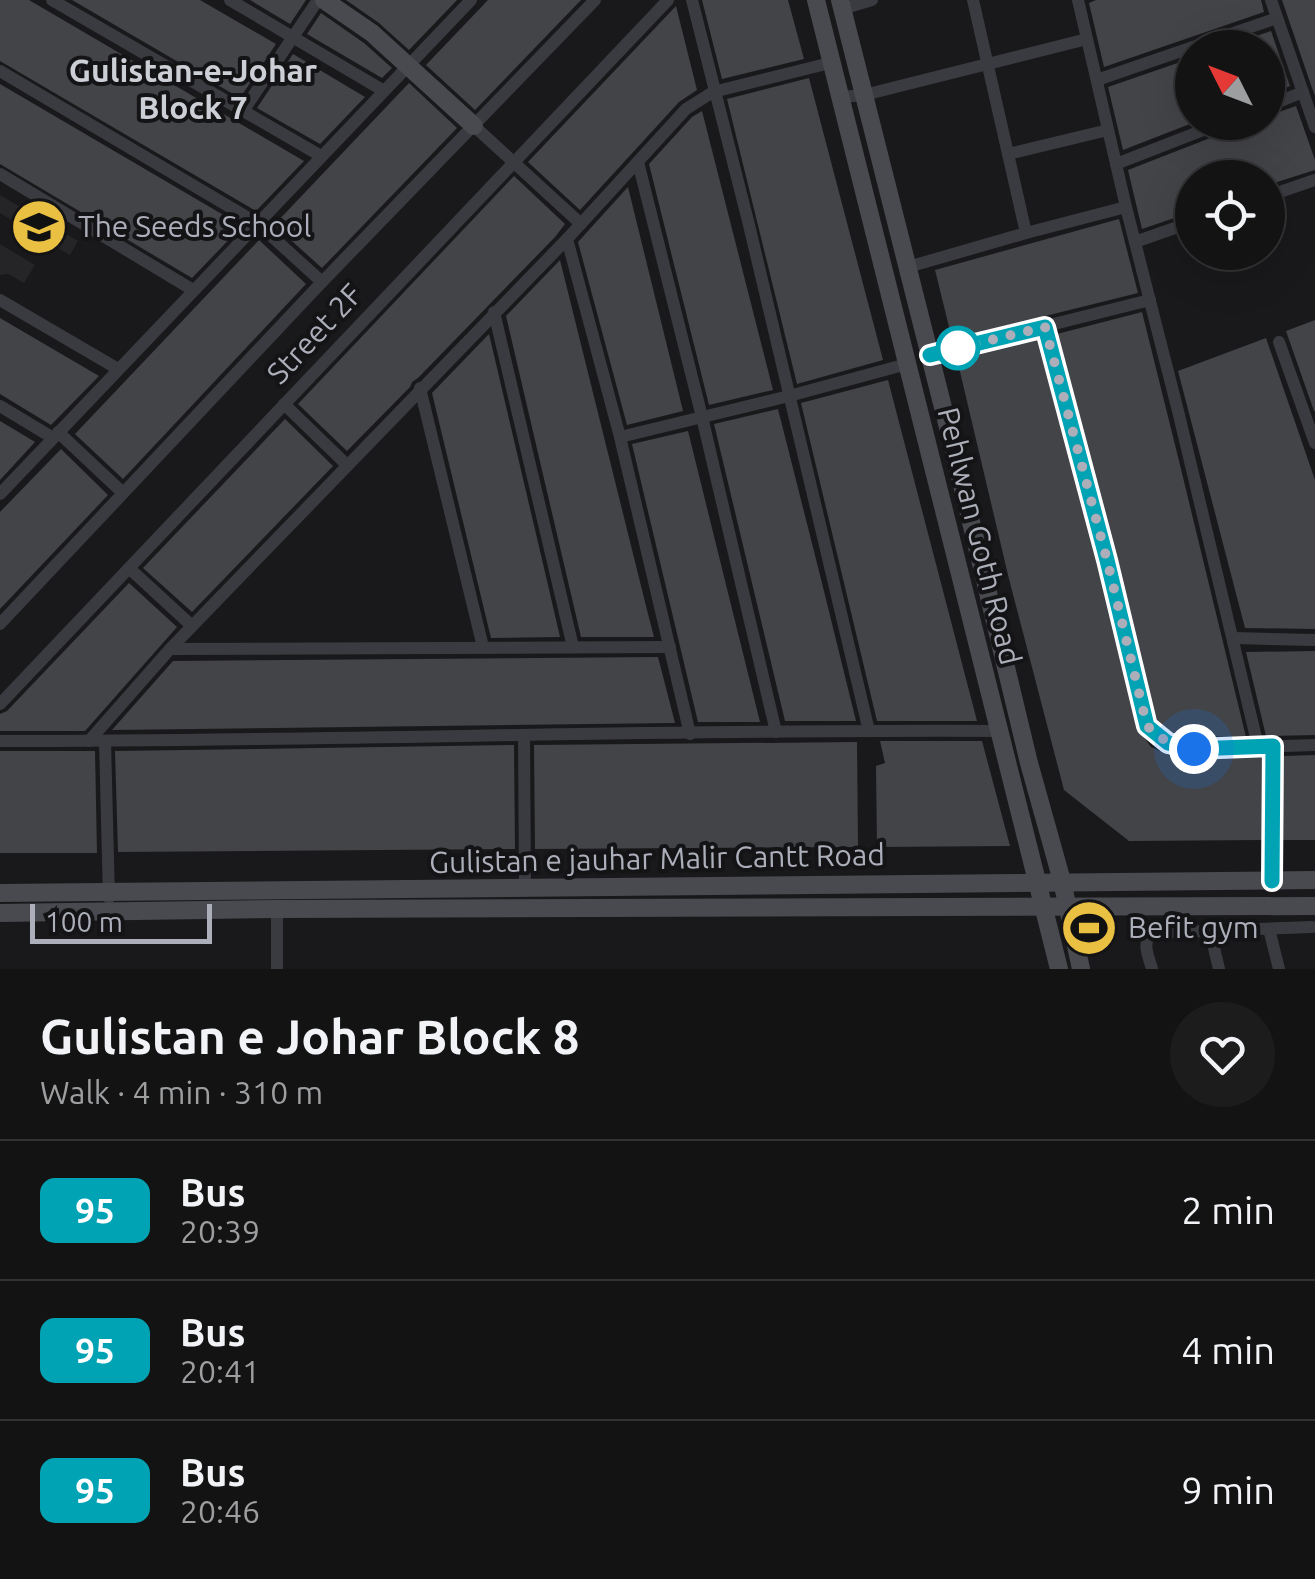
<!DOCTYPE html>
<meta charset="utf-8">
<style>
body{margin:0;font-family:Ubuntu,sans-serif;background:#1c1c1d;color:#f1f3f6;height:100vh;display:flex;flex-direction:column;font-size:38px;white-space:nowrap}
*{box-sizing:border-box;margin:0}
p{font-size:32px;color:#9d9ea0}
.icon{flex:none;width:55px;height:55px;fill:none;stroke:currentColor;stroke-width:2;stroke-linecap:round;stroke-linejoin:round}
.map{position:relative;height:969px;overflow:hidden}
.panel{display:flex;flex-direction:column;background:#131314;flex:1}
.panel>*{flex:none}
.badge{padding:0 20px;border-radius:15px;font-size:35px;line-height:65px}
.needle{width:65px;rotate:312deg}
.tools{position:absolute;left:1175px;top:30px;display:grid;gap:20px}
.tools a{display:grid;place-items:center;width:110px;height:110px;border-radius:50%;background:#131314;box-shadow:0 10px 40px #0002,0 0 0 2px #323234;font-size:50px}
.scale{position:absolute;left:30px;bottom:25px;width:182px;box-sizing:border-box;padding-left:10px;border:5px solid #acafba;border-top:0;font-size:28px;line-height:35px;white-space:nowrap;color:#acafba;-webkit-text-stroke:8px #141416;paint-order:stroke}
.you{position:absolute;width:50px;height:50px;margin:-25px;border:8px solid #fff;border-radius:50%;background:#1a73e8;box-shadow:0 0 0 15px #1a73e833}
.map>.badge{position:absolute;translate:-50% -50%;box-shadow:0 0 0 5px #fff}
.round{display:grid;place-items:center;flex:none;width:105px;height:105px;border-radius:52px;background:#1c1c1d}
.summary{display:flex;align-items:center;justify-content:space-between;height:170px;padding:0 40px}
h1{font-size:48px;font-weight:600;line-height:75px}
ul{padding:0;list-style:none}
li{display:flex;align-items:center;gap:30px;height:140px;padding:0 40px;border-top:2px solid #323234}
li div{flex:1}
li b{display:block;font-size:38px}
li em{font-style:normal}
li .badge{min-width:110px;font-weight:700;text-align:center}
.map>svg:first-child{display:block}
.built{fill:#252528}
.building{fill:#434448}
.lines{fill:none;stroke-linecap:round;stroke-linejoin:round}
.street{stroke:#3a3b40;stroke-width:12}
.secondary{stroke:#484a50;stroke-width:18}
.line-casing{stroke:#fff;stroke-width:22}
.line{stroke:#00a3b4;stroke-width:15}
.walk{stroke:#acafba;stroke-width:10;stroke-dasharray:0 18}
.stop-dot{fill:#fff;stroke:#00a3b4;stroke-width:5}
.labels{text-anchor:middle;stroke-width:8;stroke-linejoin:round;paint-order:stroke}
.poi-label{font-size:30px;fill:#acafba;stroke:#141416;text-anchor:start}
.street-label{font-size:30px;fill:#acafba;stroke:#141416}
.neighbourhood-label{font-size:32px;font-weight:bold;fill:#cdcfd6;stroke:#141416}
</style>
<div class="map">
<svg width="1315" height="969" viewBox="0 0 1315 969">
<rect width="100%" height="100%" fill="#19191b"/>
<!-- built -->
<g class="built">
<path d="M0 195 78 241 70 255 0 213Z"/>
<path d="M0 244 35 265 24 283 8 274 0 275Z"/>
</g>
<!-- building -->
<g class="building">
<path d="M0 0H29L304 161 256 211 0 61Z"/>
<path d="M72 0H200L276 44 240 98Z"/>
<path d="M250 0H306L290 24Z"/>
<path d="M346 0H457L409 50 379 23Z"/>
<path d="M488 0H581L475 110 426 65Z"/>
<path d="M702 0H788L804 59 722 79Z"/>
<path d="M1096 0H1261L1264 12 1104 67 1089 3Z"/>
<path d="M1282 0H1315V96L1312 88Z"/>
<path d="M676 6 697 90 679 102 580 210 528 162Z"/>
<path d="M321 13 364 43 392 68 382 78 307 34Z"/>
<path d="M1271 31 1290 86 1268 95V48H1222Z"/>
<path d="M293 54 365 97 320 144 257 108Z"/>
<path d="M1192 58V122H1195L1123 150 1108 87Z"/>
<path d="M809 78 883 360 797 384 727 99Z"/>
<path d="M409 83 457 128 322 268 274 225Z"/>
<path d="M0 84 220 213 242 226 192 278 0 164Z"/>
<path d="M1296 106 1315 160V170L1268 185V178H1192V212L1142 229 1128 170 1228 131 1234 122H1237L1238 127 1250 122H1268V116Z"/>
<path d="M702 111 773 390 709 405 649 164 692 117Z"/>
<path d="M514 176 565 224 555 237 418 378 412 382 410 387 347 451 298 404Z"/>
<path d="M628 187 683 411 627 425 578 242Z"/>
<path d="M1119 219 1138 293 952 339 935 270Z"/>
<path d="M259 240 306 284 123 479 75 434Z"/>
<path d="M560 260 647 610 654 637H581L506 316Z"/>
<path d="M1142 312 1180 465 1246 737 1181 736 1172 734 1156 720 1117 558 1057 334Z"/>
<path d="M0 318 99 376 51 425 0 394Z"/>
<path d="M1315 320V411H1314L1286 331Z"/>
<path d="M489 334 548 585 560 637 491 638 432 393Z"/>
<path d="M1266 338 1315 480V629L1245 628 1178 371Z"/>
<path d="M1038 339 1096 557 1138 729 1151 747 1175 758 1263 757 1262 840 1129 841 1064 790 1009 579 957 359Z"/>
<path d="M888 380 936 564 977 721H877L801 403Z"/>
<path d="M778 409 820 575 856 721H785L714 424Z"/>
<path d="M285 419 333 466 192 612 143 568Z"/>
<path d="M0 421 35 442 0 480Z"/>
<path d="M688 431 734 617 760 722H698L632 444Z"/>
<path d="M61 449 108 495 0 609V512Z"/>
<path d="M129 583 177 627 85 731H0V714L7 711Z"/>
<path d="M1315 651V735L1266 736 1246 652Z"/>
<path d="M658 657 675 723 112 730 173 661Z"/>
<path d="M880 741H982L1010 846 877 847 876 766 885 763Z"/>
<path d="M857 742 858 847 535 849 534 745Z"/>
<path d="M514 745 515 849 118 852 115 751Z"/>
<path d="M0 751H95L97 853H0Z"/>
<path d="M1315 755V840H1282L1283 756Z"/>
</g>
<g class="lines">
<!-- street -->
<g class="street">
<path d="M52 0 321 156"/>
<path d="M230 0 384 91"/>
<path d="M692 0 749 225 869 731"/>
<path d="M973 0 1026 233"/>
<path d="M1078 0 1126 207 1178 411 1258 746"/>
<path d="M1271 0 1315 127"/>
<path d="M842 9 872 0"/>
<path d="M0 71 257 223 322 282"/>
<path d="M1097 80 1277 18"/>
<path d="M841 97 864 95 1087 39"/>
<path d="M1268 106 1303 92"/>
<path d="M243 111 318 0"/>
<path d="M474 126 581 224"/>
<path d="M1008 154 1108 130"/>
<path d="M638 162 702 417 776 732"/>
<path d="M1116 164 1224 122"/>
<path d="M0 174 193 290"/>
<path d="M1268 196 1315 180"/>
<path d="M567 239 620 437 690 734"/>
<path d="M1135 242 1192 222"/>
<path d="M908 267 1026 233 1126 207"/>
<path d="M0 300 118 369"/>
<path d="M494 312 573 647"/>
<path d="M1045 327 1107 561 1147 726 1168 743 1194 749 1315 745"/>
<path d="M1279 342 1315 443"/>
<path d="M930 355 1150 300"/>
<path d="M420 388 483 647"/>
<path d="M284 404 347 465"/>
<path d="M0 406 53 438"/>
<path d="M58 432 123 493"/>
<path d="M620 437 789 396 907 364"/>
<path d="M0 494 471 0"/>
<path d="M129 568 192 626"/>
<path d="M0 624 322 282 595 0"/>
<path d="M1233 638 1315 640"/>
<path d="M170 649 670 647"/>
<path d="M0 704 668 0"/>
<path d="M524 736 525 888"/>
<path d="M0 741C334 741 667 729 1000 731"/>
<path d="M89 741 170 649 567 239 686 109 713 92 830 63"/>
<path d="M105 741 109 898"/>
<path d="M1272 881 1273 746"/>
<path d="M277 909V969"/>
<path d="M1269 929 1279 969"/>
<path d="M1210 931 1219 969"/>
<path d="M1152 969C1149 957 1141 943 1152 933L1312 927"/>
</g>
<!-- secondary -->
<g class="secondary">
<path d="M324 0 372 33 474 126"/>
<path d="M816 0 1059 969"/>
<path d="M840 0 952 443 1029 763 1062 881 1081 969"/>
<path d="M0 893 1315 880"/>
<path d="M0 913 277 909 1315 906"/>
</g>
</g>
<g class="lines">
<!-- line casing -->
<g class="line-casing">
<path id="line" d="M930 355 1045 327 1107 560 1147 726 1168 743 1194 749 1273 746 1272 881"/>
</g>
<!-- line -->
<use href="#line" class="line"/>
<!-- walk -->
<path class="walk" d="M958 348 1045 327 1107 560 1147 726 1168 743 1194 749"/>
</g>
<!-- icons -->
<defs>
<g id="school-disc" transform="scale(2.875)"><circle r="9.5" fill="#eac042" stroke="#141416"/><path d="M0-5L7-2L0 1L-7-2ZM-4 1L0 2.5L4 1V4Q0 6-4 4Z" fill="#111"/></g>
<g id="stadium-disc" transform="scale(2.875)"><circle r="9.5" fill="#eac042" stroke="#141416"/><path d="M0-5a6.5 5 0 1 0 0 10a6.5 5 0 1 0 0-10ZM-3.5-1.8h7v3.6h-7Z" fill="#111"/></g>
</defs>
<g fill-rule="evenodd">
<use href="#school-disc" x="39" y="227"/>
<use href="#stadium-disc" x="1089" y="928"/>
</g>
<!-- markers -->
<circle class="stop-dot" cx="958" cy="348" r="20"/>
<g class="labels">
<!-- poi labels -->
<g class="poi-label">
<text x="78" y="237">The Seeds School</text>
<text x="1128" y="938">Befit gym</text>
</g>
<!-- street labels -->
<g class="street-label">
<text transform="translate(315 334) rotate(-47)" y="10">Street 2F</text>
<text transform="translate(979 536) rotate(76)" y="10">Pehlwan Goth Road</text>
<text transform="translate(657 859) rotate(-1)" y="10">Gulistan e jauhar Malir Cantt Road</text>
</g>
<!-- neighbourhood labels -->
<g class="neighbourhood-label">
<text x="193" y="82">Gulistan-e-Johar<tspan x="193" dy="37">Block 7</tspan></text>
</g>
</g>
</svg>
<div class="tools">
<a><svg class="needle" viewBox="-14 -14 28 28"><path d="M0-13l5 13h-10z" fill="#e53935"/><path d="M0 13l5-13h-10z" fill="#9d9ea0"/></svg></a>
<a><svg class="icon" aria-label="locate" viewBox="0 0 24 24"><circle cx="12" cy="12" r="6"/><path d="M12 2v4M12 18v4M2 12h4M18 12h4"/></svg></a>
</div>
<div class="scale">100 m</div>
<div class="you" style="left:1194px;top:749px"></div>
</div>
<section class="panel">
<div class="summary"><div><h1>Gulistan e Johar Block 8</h1><p>Walk · 4 min · 310 m</p></div><a class="round"><svg class="icon" aria-label="heart" viewBox="0 0 24 24"><path d="M12 20l-8-8c-3-5 5-10 8-4 3-6 11-1 8 4z"/></svg></a></div>
<ul>
<li><span class="badge" style="background:#00a3b4;color:#fff">95</span><div><b>Bus</b><p>20:39</p></div><em>2 min</em></li>
<li><span class="badge" style="background:#00a3b4;color:#fff">95</span><div><b>Bus</b><p>20:41</p></div><em>4 min</em></li>
<li><span class="badge" style="background:#00a3b4;color:#fff">95</span><div><b>Bus</b><p>20:46</p></div><em>9 min</em></li>
</ul>
</section>
